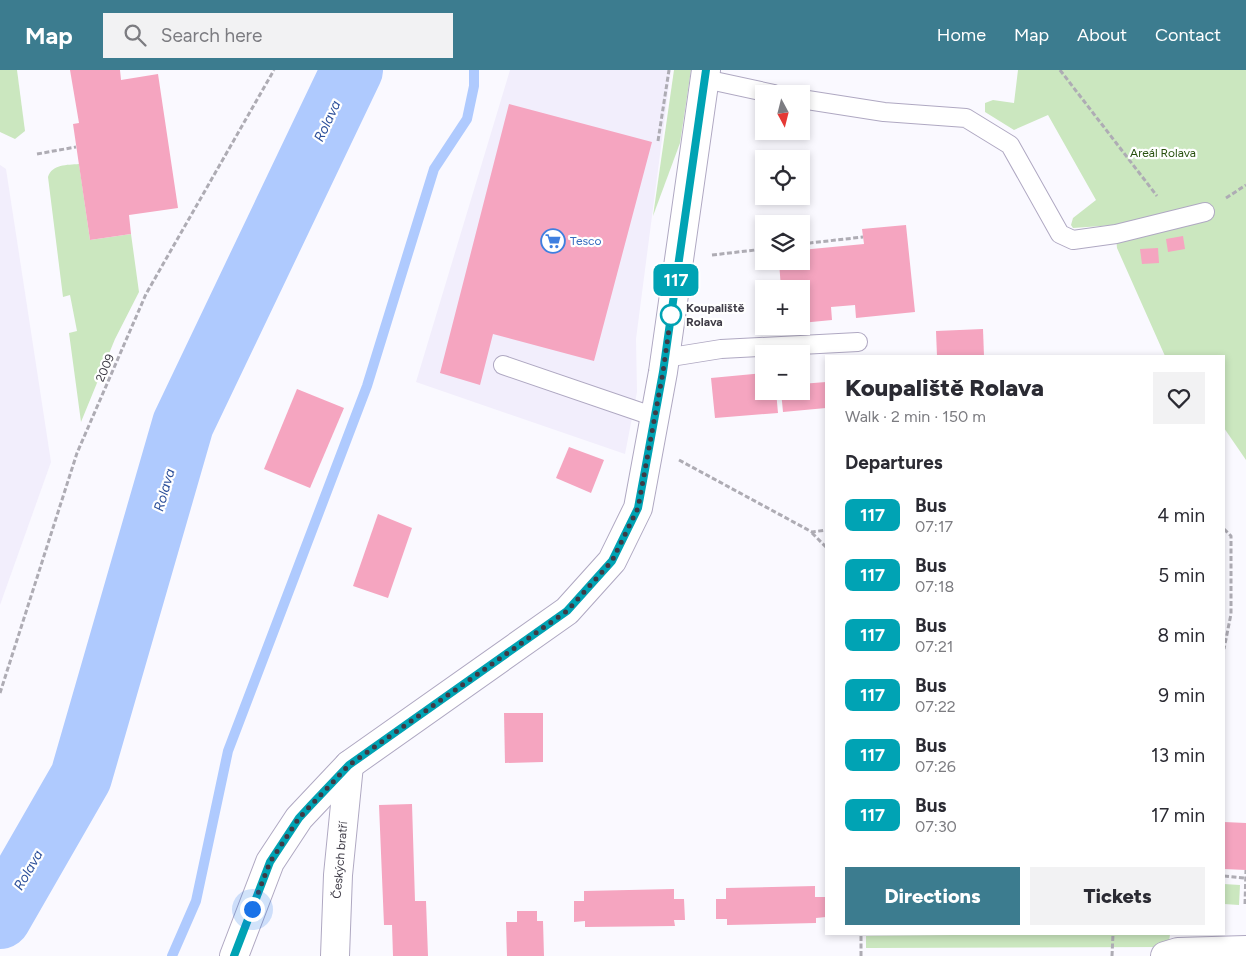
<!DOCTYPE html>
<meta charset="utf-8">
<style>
body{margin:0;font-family:Figtree,sans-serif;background:#f2f2f3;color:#2b2b33;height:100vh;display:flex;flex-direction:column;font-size:19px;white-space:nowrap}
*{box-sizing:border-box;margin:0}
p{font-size:16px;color:#7c7c81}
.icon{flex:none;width:28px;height:28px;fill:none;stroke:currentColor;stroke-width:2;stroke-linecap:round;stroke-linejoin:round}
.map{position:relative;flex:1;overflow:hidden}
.sheet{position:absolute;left:825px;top:285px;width:400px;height:580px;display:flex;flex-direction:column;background:#fff;border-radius:0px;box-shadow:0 2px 8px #0003}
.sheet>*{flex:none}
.badge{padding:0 10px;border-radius:8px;font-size:18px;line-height:32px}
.needle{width:32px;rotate:173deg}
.controls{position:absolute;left:755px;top:15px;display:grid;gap:10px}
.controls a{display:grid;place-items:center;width:55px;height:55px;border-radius:0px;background:#fff;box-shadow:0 2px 8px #0003;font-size:25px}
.you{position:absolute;width:25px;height:25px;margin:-12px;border:4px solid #fff;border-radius:50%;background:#1a73e8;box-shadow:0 0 0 8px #1a73e833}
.map>.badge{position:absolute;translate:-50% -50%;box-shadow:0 0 0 2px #fff}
h2{padding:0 20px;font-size:19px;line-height:45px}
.round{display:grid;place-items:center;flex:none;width:52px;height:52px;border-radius:0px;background:#f2f2f3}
.summary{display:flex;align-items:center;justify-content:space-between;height:85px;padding:0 20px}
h1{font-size:24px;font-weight:800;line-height:38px}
.action{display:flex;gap:10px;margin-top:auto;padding:10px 20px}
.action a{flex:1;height:58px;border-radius:0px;background:#3c7c8f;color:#fff;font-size:20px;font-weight:800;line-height:58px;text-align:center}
.action a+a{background:#f2f2f3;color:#2b2b33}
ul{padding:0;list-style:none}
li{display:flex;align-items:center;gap:15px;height:60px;padding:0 20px}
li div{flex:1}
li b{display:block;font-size:19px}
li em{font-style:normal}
li .badge{min-width:55px;font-weight:700;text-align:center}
header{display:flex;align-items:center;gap:30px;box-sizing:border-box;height:70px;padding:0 25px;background:#3c7c8f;color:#fff}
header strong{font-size:24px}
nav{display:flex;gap:28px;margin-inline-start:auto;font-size:18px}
.search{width:350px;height:45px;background:#f2f2f3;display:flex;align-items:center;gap:12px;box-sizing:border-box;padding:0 18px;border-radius:0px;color:#7c7c81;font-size:19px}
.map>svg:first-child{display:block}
.built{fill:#f2eefc}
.green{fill:#cbe7bf}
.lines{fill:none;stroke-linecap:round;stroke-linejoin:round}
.stream{stroke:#afcafe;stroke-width:10}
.river{stroke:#afcafe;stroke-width:62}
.building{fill:#f5a5c0}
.lane-casing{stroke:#afa8c2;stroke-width:20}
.street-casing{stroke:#afa8c2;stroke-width:30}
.path{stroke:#aeacb4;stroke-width:3;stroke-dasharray:5 2.5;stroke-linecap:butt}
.lane{stroke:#fff;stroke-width:18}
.street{stroke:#fff;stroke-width:28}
.line-casing{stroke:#fff;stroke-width:11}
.line{stroke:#00a3b4;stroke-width:8}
.walk{stroke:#3e3b46;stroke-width:5;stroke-dasharray:0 9}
.stop-dot{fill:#fff;stroke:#00a3b4;stroke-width:2.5}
.labels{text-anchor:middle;stroke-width:4.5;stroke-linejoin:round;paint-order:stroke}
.park-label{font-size:12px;fill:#28500e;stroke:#fff}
.shop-label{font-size:12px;fill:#366cbe;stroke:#fff;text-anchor:start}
.stop-label{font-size:12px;font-weight:bold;fill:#3e3b46;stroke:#fff;text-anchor:start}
.street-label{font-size:12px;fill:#3e3b46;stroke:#fff}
.water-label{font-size:14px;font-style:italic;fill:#2d509b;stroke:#fff}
</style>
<header>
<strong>Map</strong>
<div class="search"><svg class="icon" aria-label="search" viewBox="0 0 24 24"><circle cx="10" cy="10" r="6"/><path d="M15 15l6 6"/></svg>Search here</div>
<nav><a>Home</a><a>Map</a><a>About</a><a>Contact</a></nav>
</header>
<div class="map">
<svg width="1246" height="886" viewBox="0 0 1246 886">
<rect width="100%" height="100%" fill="#faf9ff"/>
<!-- built -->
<g class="built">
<path d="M510 0H671L636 269 637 322 625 384 416 312Z"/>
<path d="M0 95 6 99 51 392 0 535Z"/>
</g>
<!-- green -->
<g class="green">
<path d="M0 0H17L25 61 15 69 0 62Z"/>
<path d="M674 0H691L680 73 653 146Z"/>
<path d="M1018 0H1246V390L1224 358V286H1165L1117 178 1115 155 1073 158 1071 155 1073 148 1096 130 1048 45 1014 60 985 42V33L993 30 1014 33Z"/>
<path d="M79 94 90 170 131 164 139 222 115 269 81 352 69 263 77 261 70 225 63 227 48 107C52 94 67 95 79 94Z"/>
<path d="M1224 814 1240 815 1239 835 1224 834Z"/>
<path d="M1043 864H1170L1169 872 1165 877 866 878V866Z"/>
</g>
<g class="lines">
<!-- stream -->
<path class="stream" d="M172 886 196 831 228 681 367 316 434 99 467 49 474 16V0"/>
<!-- river -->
<path class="river" d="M0 848 81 707 183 354 352 0"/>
</g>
<!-- building -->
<g class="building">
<path d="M70 0H120L121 10 158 4 178 138 129 145 131 164 90 170 73 54 79 53Z"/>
<path d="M509 34 652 72 594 291 493 264 480 315 440 303Z"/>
<path d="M906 155 915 242 856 248 855 235 831 237 832 250 801 253V219H781L779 191H801V180L864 174 862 159Z"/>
<path d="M1183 166 1185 179 1168 182 1166 169Z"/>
<path d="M1158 178 1159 193 1142 194 1140 179Z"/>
<path d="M983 259 984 286H937L936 261Z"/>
<path d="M764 303V321H776L778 343 715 348 711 308Z"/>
<path d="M826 312V338L783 342 781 321H801V314Z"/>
<path d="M297 319 344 338 310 418 264 399Z"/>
<path d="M569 377 604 390 591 423 556 408Z"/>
<path d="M378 444 412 458 388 528 353 516Z"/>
<path d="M504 643H543V692L505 693Z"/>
<path d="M412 734 415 831H426L428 886H393L392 855H384L379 735Z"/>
<path d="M1224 752 1246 753V800L1224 799Z"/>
<path d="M815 816V827H825L826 847 816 848V853L727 855V849H716V829H726V818Z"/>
<path d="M674 819V829H684L685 850H674L675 856 585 857V851L574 852V831H584V821Z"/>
<path d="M517 841H537V851H543L544 886H507L506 852H517Z"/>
</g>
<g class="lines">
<!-- lane casing -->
<g class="lane-casing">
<g id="lane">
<path d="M705 9 774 24"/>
<path d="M801 29 884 42 966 48 1010 75 1060 164 1073 170 1116 164 1205 142"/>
<path d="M665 288 721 279 858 272"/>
<path d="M503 295 655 347"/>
</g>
</g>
<!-- street casing -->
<g class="street-casing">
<g id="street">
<path d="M234 886 270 792 299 748 349 695 567 541 612 491 638 438 663 302 706 0"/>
<path d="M335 886 338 805 349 695"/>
<path d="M1165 886 1178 882 1246 880"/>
</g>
</g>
<!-- path -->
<g class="path">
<path d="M1060 0 1157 126"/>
<path d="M658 71 669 0"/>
<path d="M37 84 76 77"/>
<path d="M1226 128 1246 115"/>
<path d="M801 174 863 167"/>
<path d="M712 185 764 179"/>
<path d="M679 390 812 462 826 460"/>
<path d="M1224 459 1231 466V544L1224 579"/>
<path d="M812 463 826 477"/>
<path d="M0 623 77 383 146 224 274 0"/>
<path d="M1224 806 1245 808"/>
<path d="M1245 834 1246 800"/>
<path d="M861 886V864"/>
<path d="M1112 886 1113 864"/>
</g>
<!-- lane -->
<use href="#lane" class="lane"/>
<!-- street -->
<use href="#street" class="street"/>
</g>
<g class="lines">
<!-- line casing -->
<g class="line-casing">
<path id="line" d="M234 886 270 792 299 748 311 735 349 695 567 541 612 491 638 438 663 302 706 0"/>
</g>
<!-- line -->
<use href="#line" class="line"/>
<!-- walk -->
<path class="walk" d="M252 839 270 792 299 748 349 695 567 541 612 491 638 438 663 302 671 245"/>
</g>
<!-- icons -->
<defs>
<g id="supermarket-ring" transform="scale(1.25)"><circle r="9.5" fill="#fff" stroke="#3f7fe0" stroke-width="1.5"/><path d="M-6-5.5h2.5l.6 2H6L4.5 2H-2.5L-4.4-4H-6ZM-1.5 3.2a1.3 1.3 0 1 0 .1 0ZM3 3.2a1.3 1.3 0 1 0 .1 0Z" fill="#3f7fe0"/></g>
</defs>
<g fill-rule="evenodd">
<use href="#supermarket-ring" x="553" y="171"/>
</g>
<!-- markers -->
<circle class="stop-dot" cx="671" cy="245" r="10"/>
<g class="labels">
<!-- park labels -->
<g class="park-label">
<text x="1163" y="87">Areál Rolava</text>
</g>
<!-- shop labels -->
<g class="shop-label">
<text x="570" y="175">Tesco</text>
</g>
<!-- stop labels -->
<g class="stop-label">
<text x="686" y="242">Koupaliště<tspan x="686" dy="14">Rolava</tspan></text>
</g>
<!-- street labels -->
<g class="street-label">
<text transform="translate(105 298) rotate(-67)" y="4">2009</text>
<text transform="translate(340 790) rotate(-85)" y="4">Českých bratří</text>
</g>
<!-- water labels -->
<g class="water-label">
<text transform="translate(327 51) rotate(-65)" y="5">Rolava</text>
<text transform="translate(164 420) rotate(-74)" y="5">Rolava</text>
<text transform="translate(28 800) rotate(-60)" y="5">Rolava</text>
</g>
</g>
</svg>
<div class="controls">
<a><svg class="needle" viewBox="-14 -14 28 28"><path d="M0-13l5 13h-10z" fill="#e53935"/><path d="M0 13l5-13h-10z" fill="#7c7c81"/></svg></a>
<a><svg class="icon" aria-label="locate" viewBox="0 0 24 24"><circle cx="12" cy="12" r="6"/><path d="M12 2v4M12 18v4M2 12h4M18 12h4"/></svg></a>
<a><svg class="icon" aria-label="layers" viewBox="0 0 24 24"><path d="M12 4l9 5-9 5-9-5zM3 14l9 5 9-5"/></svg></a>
<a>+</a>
<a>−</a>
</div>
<div class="you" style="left:252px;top:839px"></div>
<b class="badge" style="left:676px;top:210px;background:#00a3b4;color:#fff">117</b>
<section class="sheet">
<div class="summary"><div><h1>Koupaliště Rolava</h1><p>Walk · 2 min · 150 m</p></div><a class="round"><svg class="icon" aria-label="heart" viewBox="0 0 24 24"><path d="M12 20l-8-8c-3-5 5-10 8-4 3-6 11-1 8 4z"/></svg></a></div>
<h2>Departures</h2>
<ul>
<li><span class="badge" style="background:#00a3b4;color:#fff">117</span><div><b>Bus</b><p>07:17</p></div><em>4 min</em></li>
<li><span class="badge" style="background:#00a3b4;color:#fff">117</span><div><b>Bus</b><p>07:18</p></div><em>5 min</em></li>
<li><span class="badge" style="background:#00a3b4;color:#fff">117</span><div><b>Bus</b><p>07:21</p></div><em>8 min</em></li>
<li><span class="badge" style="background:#00a3b4;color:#fff">117</span><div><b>Bus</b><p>07:22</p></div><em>9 min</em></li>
<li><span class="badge" style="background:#00a3b4;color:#fff">117</span><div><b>Bus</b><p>07:26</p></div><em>13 min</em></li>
<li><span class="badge" style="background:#00a3b4;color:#fff">117</span><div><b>Bus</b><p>07:30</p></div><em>17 min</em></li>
</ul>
<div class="action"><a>Directions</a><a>Tickets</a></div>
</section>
</div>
